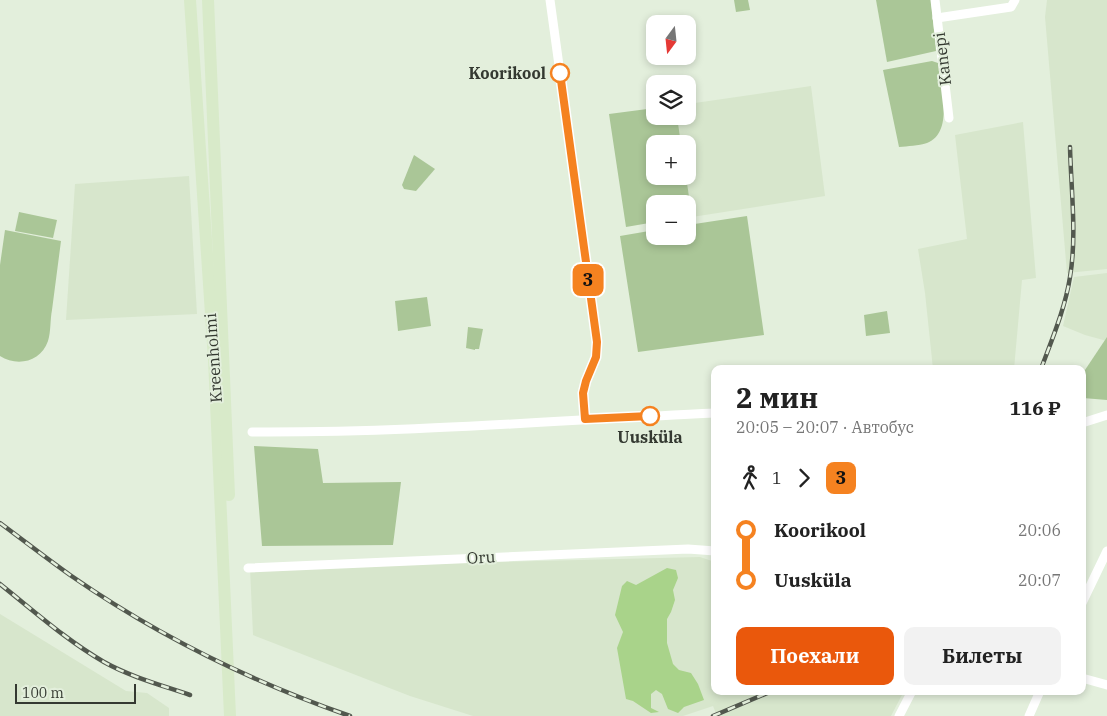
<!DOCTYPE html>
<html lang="ru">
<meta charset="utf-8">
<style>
body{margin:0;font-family:"IBM Plex Serif",serif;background:#f2f2f2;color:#222;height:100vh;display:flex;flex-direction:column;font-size:19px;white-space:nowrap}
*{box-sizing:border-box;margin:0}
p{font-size:16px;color:#767676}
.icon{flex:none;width:28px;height:28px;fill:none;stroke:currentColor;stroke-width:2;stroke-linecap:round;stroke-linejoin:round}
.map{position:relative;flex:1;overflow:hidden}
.drawer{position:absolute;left:711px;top:365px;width:375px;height:330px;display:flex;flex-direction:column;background:#fff;border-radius:10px;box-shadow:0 2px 8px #0003}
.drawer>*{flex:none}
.badge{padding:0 10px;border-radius:8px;font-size:18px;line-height:32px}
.needle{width:32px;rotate:195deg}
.fabs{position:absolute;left:646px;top:15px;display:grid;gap:10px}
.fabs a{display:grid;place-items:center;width:50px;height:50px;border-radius:10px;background:#fff;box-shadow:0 2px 8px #0003;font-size:25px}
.scale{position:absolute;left:15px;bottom:12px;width:121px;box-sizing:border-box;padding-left:5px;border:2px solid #343931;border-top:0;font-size:14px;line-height:18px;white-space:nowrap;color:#343931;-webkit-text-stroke:4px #e3efdc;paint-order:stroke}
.map>.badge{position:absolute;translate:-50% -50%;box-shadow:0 0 0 2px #fff}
.legs{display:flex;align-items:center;gap:8px;height:55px;padding:0 25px;font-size:16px}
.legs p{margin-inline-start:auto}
.overview{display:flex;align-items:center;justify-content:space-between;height:85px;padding:0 25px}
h1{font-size:28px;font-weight:800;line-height:38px}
.button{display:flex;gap:10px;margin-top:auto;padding:10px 25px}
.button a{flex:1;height:58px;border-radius:10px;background:#ea580c;color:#fff;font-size:20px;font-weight:800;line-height:58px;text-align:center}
.button a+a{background:#f2f2f2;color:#222}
ul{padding:0 25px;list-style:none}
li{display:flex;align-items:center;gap:18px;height:50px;font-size:19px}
li i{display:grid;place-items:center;width:8px;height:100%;margin:0 6px;background:currentColor}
li i::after{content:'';width:12px;height:12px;margin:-6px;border:4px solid;border-radius:50%;background:#fff}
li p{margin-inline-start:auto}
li:first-child i{background:linear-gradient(#0000 50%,currentColor 0)}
li:last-child i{background:linear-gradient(currentColor 50%,#0000 0)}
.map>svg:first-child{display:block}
.built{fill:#d7e6cc}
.green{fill:#aac697}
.water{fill:#a9d38a}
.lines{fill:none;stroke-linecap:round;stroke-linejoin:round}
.street{stroke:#fff;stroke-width:9}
.secondary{stroke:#d8eac9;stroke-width:12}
.rail-casing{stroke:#52584e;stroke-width:4.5}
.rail{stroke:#e3efdc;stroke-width:2.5;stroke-dasharray:8;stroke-linecap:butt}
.line-1-casing{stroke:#fff;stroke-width:11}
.line-1{stroke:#f58220;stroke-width:8}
.stop-1-dot{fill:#fff;stroke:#f58220;stroke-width:2.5}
.labels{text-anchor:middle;stroke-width:4;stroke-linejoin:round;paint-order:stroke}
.street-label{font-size:16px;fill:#343931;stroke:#e3efdc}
.stop-label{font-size:16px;font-weight:bold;fill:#343931;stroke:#e3efdc;text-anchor:end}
</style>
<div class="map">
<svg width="1107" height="716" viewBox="0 0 1107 716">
<rect width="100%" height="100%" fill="#e3efdc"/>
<!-- built -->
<g class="built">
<path d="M1047 0H1107V269L1067 273 1045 17Z"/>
<path d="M811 86 825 196 692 217 686 176H688V144H681L677 116H688V104Z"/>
<path d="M1023 122 1036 278 1022 280 1014 369H933L925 293 918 249 967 239 955 135Z"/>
<path d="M189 176 197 314 66 320 75 184Z"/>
<path d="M1107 273V341L1085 335 1063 326 1074 277Z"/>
<path d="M700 557 715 562V691H904L891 716H717L713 706 683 716H473L410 696 253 635 250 568Z"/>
<path d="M0 614 126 691 147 693 169 708V716H0Z"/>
</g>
<!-- green -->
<g class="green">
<path d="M734 0H748L750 10 736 12Z"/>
<path d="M876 0H931L936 51 887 62Z"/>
<path d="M932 61 938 63 939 66C941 88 954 133 927 143 918 146 908 146 899 147L883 70Z"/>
<path d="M655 108V116H677L681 144H655V176H686L692 217H688V204H655V222L626 227 609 114Z"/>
<path d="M414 155 435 169 416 191 404 189 402 185Z"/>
<path d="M19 212 57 220 53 238 15 231Z"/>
<path d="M747 216 764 335 638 352 620 236 655 230V236H688V225Z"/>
<path d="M5 230 61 241C58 264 55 287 52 310 50 320 51 332 48 341 41 362 17 367 0 356V265Z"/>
<path d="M427 297 431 326 398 331 395 301Z"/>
<path d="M887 311 890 333 866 336 864 315Z"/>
<path d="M468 327 483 329 479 349H475V350L466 348Z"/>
<path d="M1107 337V400L1083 398V373Z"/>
<path d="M254 446 318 449 323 483 401 482 393 545 262 546Z"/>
</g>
<!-- water -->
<path class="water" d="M667 568 676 570 678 578 673 590 675 600 671 612 667 619V643L673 664 679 670 691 673 698 684 704 700 684 707 678 713 668 709 662 694 656 690 651 694V708L659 712 651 713 633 701 626 699 617 648 623 632 615 615 622 586 627 581 636 585Z"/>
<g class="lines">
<!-- street -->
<g class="street">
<path d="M550 0 597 342 596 357 586 381 583 393 585 419"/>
<path d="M935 0 949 118"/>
<path d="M937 18 1011 7 1015 0"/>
<path d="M1082 423 1107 415"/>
<path d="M252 432C407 433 561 420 715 413"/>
<path d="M248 568 688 549 715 551"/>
<path d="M1082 603 1107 551"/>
<path d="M1082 678 1107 685"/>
<path d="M899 716 912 691"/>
<path d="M1029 716 1040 691"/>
</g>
<!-- secondary -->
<g class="secondary">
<path d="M190 0 214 359 230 716"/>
<path d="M208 0 229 495"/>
</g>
<!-- rail casing -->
<g class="rail-casing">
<g id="rail">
<path d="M1041 369C1052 339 1065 309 1070 277 1077 236 1071 189 1070 147"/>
<path d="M0 523C23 540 46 558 70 575 155 634 252 682 350 716"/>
<path d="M0 584C34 611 66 640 104 662 131 677 161 685 190 695"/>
<path d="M713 716 772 691"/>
</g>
</g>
<!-- rail -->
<use href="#rail" class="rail"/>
</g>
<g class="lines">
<!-- line-1 casing -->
<g class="line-1-casing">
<path id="line-1" d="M560 73 597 342 596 357 586 381 583 393 585 419 650 416"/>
</g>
<!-- line-1 -->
<use href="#line-1" class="line-1"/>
</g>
<!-- markers -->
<g class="stop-1-dot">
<circle cx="560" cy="73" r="9"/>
<circle cx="650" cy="416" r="9"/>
</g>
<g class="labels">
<!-- street labels -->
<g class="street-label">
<text transform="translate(942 59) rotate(-97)" y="6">Kanepi</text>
<text transform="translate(213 358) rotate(-94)" y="6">Kreenholmi</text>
<text transform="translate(481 557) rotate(-3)" y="6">Oru</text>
</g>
<!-- stop labels -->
<g class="stop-label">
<text x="546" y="79">Koorikool</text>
<text x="650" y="443" text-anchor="middle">Uusküla</text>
</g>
</g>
</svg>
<div class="fabs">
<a><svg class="needle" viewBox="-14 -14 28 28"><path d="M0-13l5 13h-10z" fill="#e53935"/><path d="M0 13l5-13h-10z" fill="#767676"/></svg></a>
<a><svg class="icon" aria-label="layers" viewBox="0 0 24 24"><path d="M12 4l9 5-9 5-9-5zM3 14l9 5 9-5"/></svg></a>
<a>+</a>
<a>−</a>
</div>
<div class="scale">100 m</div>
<b class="badge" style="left:588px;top:280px;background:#f58220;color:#111">3</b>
<section class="drawer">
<div class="overview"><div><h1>2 мин</h1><p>20:05 – 20:07 · Автобус</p></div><b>116 ₽</b></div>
<div class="legs"><svg class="icon" aria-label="walk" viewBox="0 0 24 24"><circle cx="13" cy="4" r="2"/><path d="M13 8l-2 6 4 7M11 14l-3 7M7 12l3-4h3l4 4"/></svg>1<svg class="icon" aria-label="forward" viewBox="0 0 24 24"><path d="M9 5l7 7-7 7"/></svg><b class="badge" style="background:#f58220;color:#111">3</b></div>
<ul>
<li><i style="color:#f58220"></i><b>Koorikool</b><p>20:06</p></li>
<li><i style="color:#f58220"></i><b>Uusküla</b><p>20:07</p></li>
</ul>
<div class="button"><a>Поехали</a><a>Билеты</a></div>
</section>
</div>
